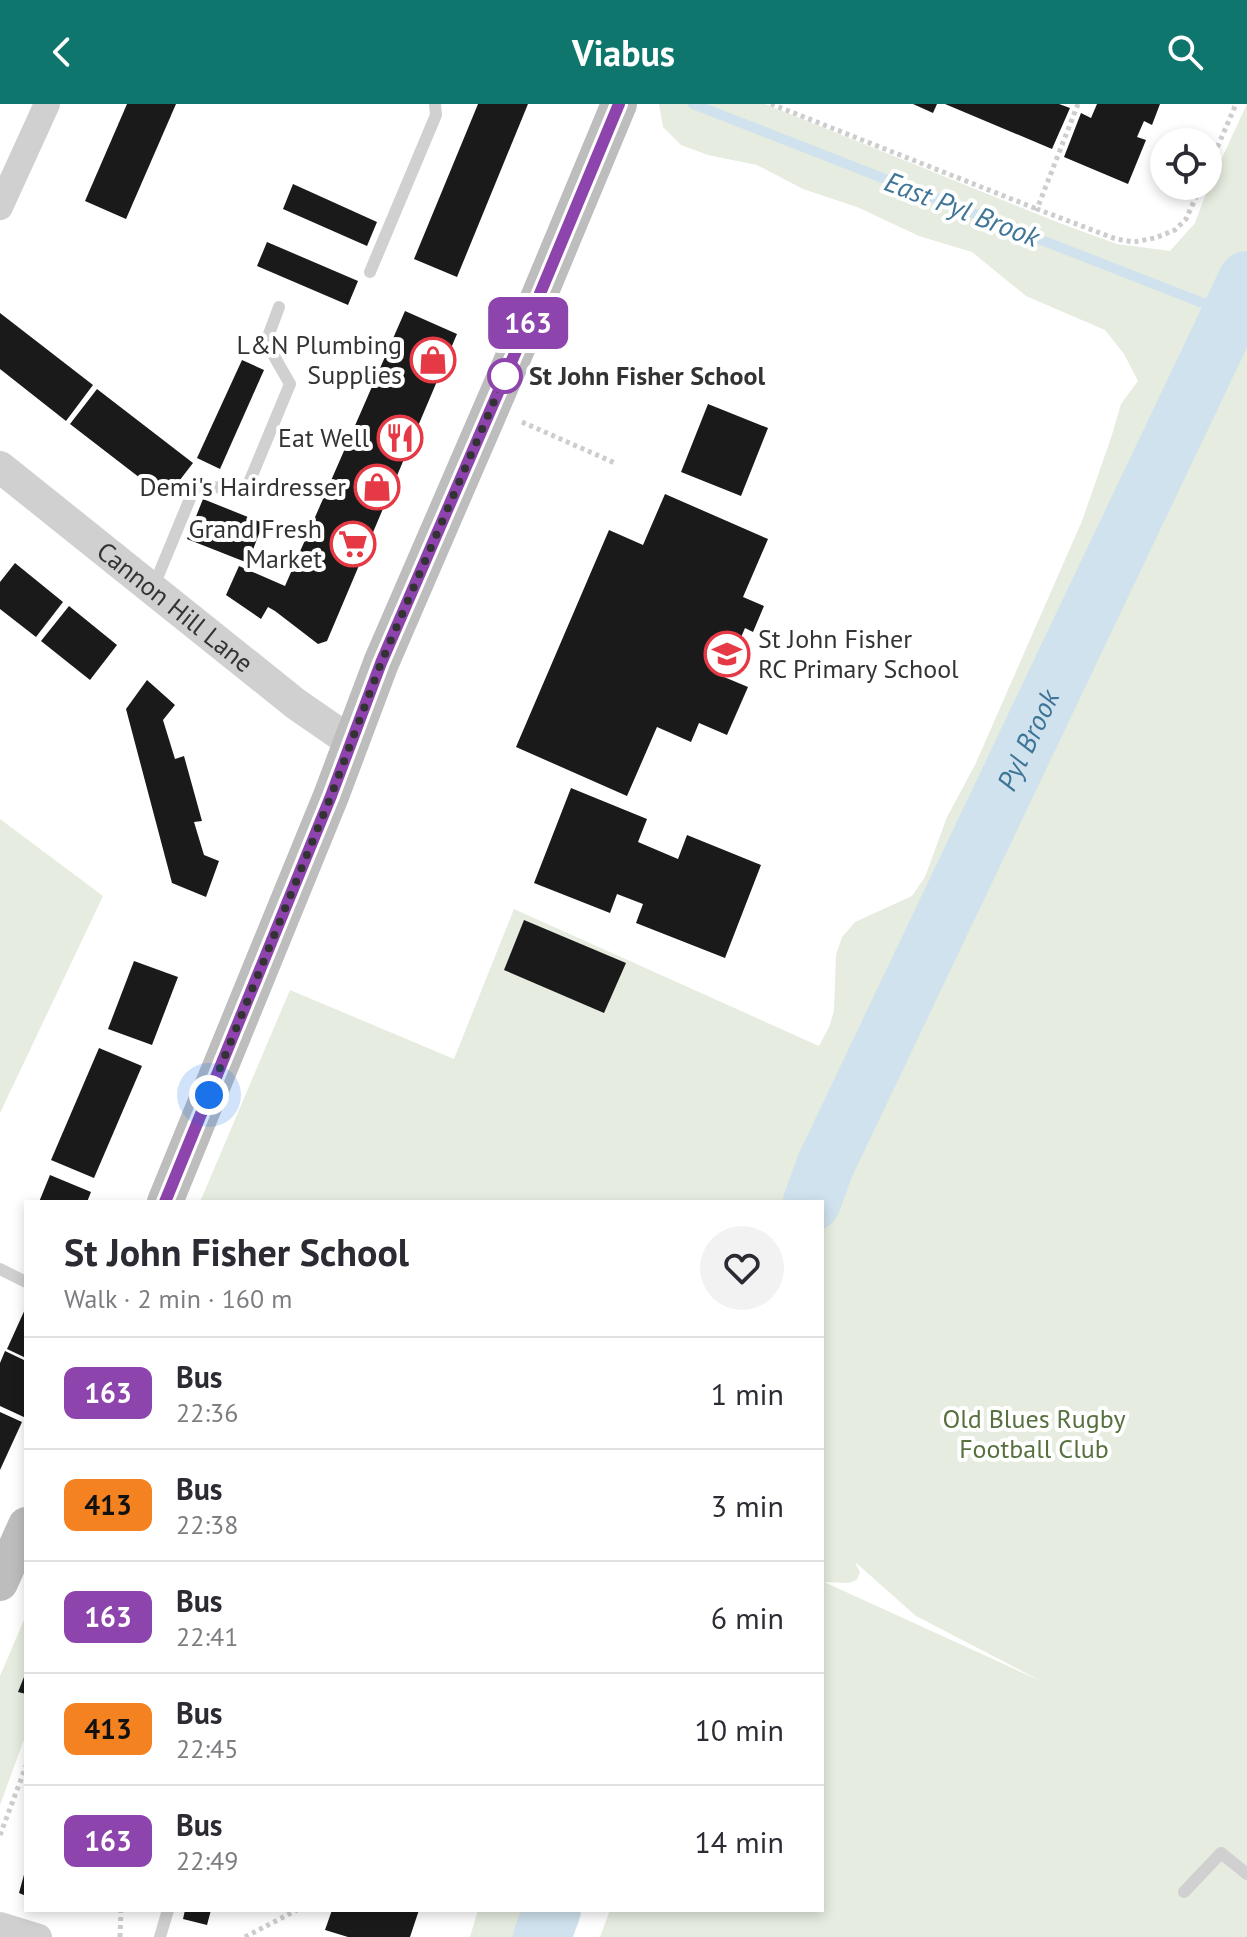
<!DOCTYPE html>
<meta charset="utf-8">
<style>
body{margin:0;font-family:"PT Sans",sans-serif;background:#f2f2f3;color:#2b2b33;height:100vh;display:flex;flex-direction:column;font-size:30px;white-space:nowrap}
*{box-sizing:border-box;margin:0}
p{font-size:26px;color:#7c7c81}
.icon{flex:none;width:44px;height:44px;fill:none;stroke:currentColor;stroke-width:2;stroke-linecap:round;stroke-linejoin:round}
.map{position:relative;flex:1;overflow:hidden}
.panel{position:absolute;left:24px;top:1096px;width:800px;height:712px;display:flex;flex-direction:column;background:#fff;border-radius:0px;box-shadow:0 4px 12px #0003}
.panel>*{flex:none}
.badge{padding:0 16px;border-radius:12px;font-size:28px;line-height:52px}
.fabs{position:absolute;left:1150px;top:24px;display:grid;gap:16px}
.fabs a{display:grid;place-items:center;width:72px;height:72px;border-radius:50%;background:#fff;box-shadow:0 4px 12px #0003;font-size:40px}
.you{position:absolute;width:40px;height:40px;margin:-20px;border:6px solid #fff;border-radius:50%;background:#1a73e8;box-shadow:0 0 0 12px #1a73e833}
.map>.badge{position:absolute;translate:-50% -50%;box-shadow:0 0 0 4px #fff}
.round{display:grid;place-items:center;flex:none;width:84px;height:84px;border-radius:42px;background:#f2f2f3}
.overview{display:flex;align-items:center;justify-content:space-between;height:136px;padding:0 40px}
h1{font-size:38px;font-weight:700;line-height:60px}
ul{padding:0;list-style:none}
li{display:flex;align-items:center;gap:24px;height:112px;padding:0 40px;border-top:2px solid #e1e1e2}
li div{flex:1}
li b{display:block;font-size:30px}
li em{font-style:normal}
li .badge{min-width:88px;font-weight:700;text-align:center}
header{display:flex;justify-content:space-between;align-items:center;height:104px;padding:0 40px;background:#0f766e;color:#fff;font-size:36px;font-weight:700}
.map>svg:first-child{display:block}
.green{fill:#e6ecdf;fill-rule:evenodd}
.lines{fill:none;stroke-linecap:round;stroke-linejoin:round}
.stream{stroke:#cfe2ee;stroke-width:10}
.river{stroke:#cfe2ee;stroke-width:58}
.building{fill:#1a1a1a}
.path{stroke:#cdcdcd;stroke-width:5;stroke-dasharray:4 4;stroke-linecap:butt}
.service{stroke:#d0d0d0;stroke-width:12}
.minor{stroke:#d0d0d0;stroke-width:26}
.tertiary{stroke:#d0d0d0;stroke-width:32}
.secondary{stroke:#bdbdbd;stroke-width:36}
.line-casing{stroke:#fff;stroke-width:18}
.line{stroke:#8e44ad;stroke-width:12}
.walk{stroke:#333;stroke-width:8;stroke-dasharray:0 14.4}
.stop-dot{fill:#fff;stroke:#8e44ad;stroke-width:4}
.labels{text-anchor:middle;stroke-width:8;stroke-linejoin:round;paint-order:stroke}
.poi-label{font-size:26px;fill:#333;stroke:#fff;text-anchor:end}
.stop-label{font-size:26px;font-weight:bold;fill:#333;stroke:#fff;text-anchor:start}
.street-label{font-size:26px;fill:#333;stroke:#fff}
.park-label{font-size:26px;fill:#56703f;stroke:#fff}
.water-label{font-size:28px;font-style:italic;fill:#3f7597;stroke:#fff}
</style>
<header><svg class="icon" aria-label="back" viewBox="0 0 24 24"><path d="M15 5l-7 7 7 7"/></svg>Viabus<svg class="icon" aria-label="search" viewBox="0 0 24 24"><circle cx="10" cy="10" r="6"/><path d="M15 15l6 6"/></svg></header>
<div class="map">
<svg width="1247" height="1833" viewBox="0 0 1247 1833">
<rect width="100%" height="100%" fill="#fff"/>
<!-- green -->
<g class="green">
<path d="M659 0H765L1062 120 1117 140 1170 147 1195 119 1208 84 1247 0V1833H600L610 1806H822V1098H200L290 886 454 955 514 805 819 942 829 923 834 907 836 851 842 833 855 818 912 792 925 773 947 713 975 661 1082 417 1111 334 1121 300 1138 277 1124 250 1105 226 1026 192 972 148 919 132 857 103 803 85 757 61 708 51 681 41 663 23ZM855 1458 916 1512 1043 1578 824 1478 848 1479 857 1476 860 1468Z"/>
<path d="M0 715 103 792 0 1009Z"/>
<path d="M26 1511V1630L0 1701V1572Z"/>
<path d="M478 1806H578L567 1833H470Z"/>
</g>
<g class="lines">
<!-- stream -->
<path class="stream" d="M693 0 1231 210"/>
<!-- river -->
<g class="river">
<path id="s1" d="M812 1098 825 1062 1247 176"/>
<path d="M542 1833 552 1806"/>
</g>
</g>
<!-- building -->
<g class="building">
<path d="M127 0H176L126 115 85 97Z"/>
<path d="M478 0H528L457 173 414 155Z"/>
<path d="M913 0H937L933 9Z"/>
<path d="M945 0H1059L1070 4 1052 45Z"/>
<path d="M1097 0H1160L1152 21 1144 17 1137 33 1146 36 1128 80 1064 53 1081 9 1091 14Z"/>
<path d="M293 80 377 118 367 142 283 105Z"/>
<path d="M267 138 358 177 348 201 257 162Z"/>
<path d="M405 207 457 230 327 537 318 540 275 507 268 503 261 515 226 491 239 462 285 482Z"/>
<path d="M0 209 93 281 66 317 0 265Z"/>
<path d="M242 256 264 266 220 365 197 354Z"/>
<path d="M97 285 193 359 166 394 70 320Z"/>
<path d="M708 300 768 324 741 392 681 368Z"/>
<path d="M665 390 768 435 743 493 764 502 753 528 745 524 724 573 748 583 727 631 699 619 691 638 657 623 627 692 516 643 609 426 643 441Z"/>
<path d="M203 395 263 419 248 459 187 435Z"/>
<path d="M15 459 63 498 36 533 0 505V478Z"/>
<path d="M69 502 117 541 90 576 41 537Z"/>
<path d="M147 576 175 601 163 616 175 655 184 652 202 717 194 718 204 751 219 757 206 793 172 779 126 605Z"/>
<path d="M571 684 647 715 638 738 678 755 687 731 761 761 725 854 636 819 643 800 617 790 610 809 534 779Z"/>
<path d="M524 816 626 859 604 909 504 866Z"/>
<path d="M134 857 178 873 152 941 108 925Z"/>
<path d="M99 944 142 962 94 1074 51 1056Z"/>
<path d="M50 1071 91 1088 87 1098H39Z"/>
<path d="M26 1203V1254L7 1245Z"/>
<path d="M5 1247 26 1257V1314L0 1302V1259Z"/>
<path d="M0 1308 22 1318 0 1366Z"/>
<path d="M26 1568V1590L18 1588Z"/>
<path d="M25 1767H26V1792L19 1789Z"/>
<path d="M185 1806H211L207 1821 183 1815Z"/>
<path d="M332 1806H419L410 1833H348L325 1826Z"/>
</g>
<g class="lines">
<!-- path -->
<g class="path">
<path d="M771 0 1037 105"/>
<path d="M1078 0 1037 105 1116 135 1134 138 1155 134 1175 126 1186 115 1201 82"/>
<path d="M1208 65 1236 0"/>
<path d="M522 318 615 359"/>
<path d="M0 1731 26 1662"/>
<path d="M120 1833 121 1806"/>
<path d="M245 1833 297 1806"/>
</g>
<!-- service -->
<g class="service">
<path d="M370 168 436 11 435 0"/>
<path d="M153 484 194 385 248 381 290 280 266 238 279 203"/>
<path d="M0 1165 26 1178"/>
<path d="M1184 1788 1221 1749 1247 1770"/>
<path d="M160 1833 168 1806"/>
</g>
<!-- minor -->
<g class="minor">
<path d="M0 103 47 0"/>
<path d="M0 1821 39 1833"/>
</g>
<!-- tertiary -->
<path class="tertiary" id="s2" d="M0 363 296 600 351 638"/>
<!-- secondary -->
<g class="secondary">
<path d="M165 1098 331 692 381 559 519 240 619 0"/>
<path d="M0 1479 26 1421"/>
</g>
</g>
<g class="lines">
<!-- line casing -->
<g class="line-casing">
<path id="line" d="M165 1098 331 692 381 559 519 240 619 0"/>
</g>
<!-- line -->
<use href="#line" class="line"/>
<!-- walk -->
<path class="walk" d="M209 991 331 692 381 559 505 272"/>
</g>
<!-- icons -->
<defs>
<g id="shop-ring" transform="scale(2.3)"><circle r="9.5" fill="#fff" stroke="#e63946" stroke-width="1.5"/><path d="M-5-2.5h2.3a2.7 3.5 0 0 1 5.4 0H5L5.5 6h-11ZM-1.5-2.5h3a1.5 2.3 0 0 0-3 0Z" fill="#e63946"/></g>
<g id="restaurant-ring" transform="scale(2.3)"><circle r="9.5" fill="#fff" stroke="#e63946" stroke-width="1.5"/><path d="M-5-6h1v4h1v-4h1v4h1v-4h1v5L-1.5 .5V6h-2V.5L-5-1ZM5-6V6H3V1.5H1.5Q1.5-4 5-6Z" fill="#e63946"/></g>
<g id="supermarket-ring" transform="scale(2.3)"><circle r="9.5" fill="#fff" stroke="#e63946" stroke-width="1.5"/><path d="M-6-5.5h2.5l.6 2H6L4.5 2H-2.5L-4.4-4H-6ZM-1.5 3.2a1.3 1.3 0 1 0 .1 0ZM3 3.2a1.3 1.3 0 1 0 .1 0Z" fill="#e63946"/></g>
<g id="school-ring" transform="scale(2.3)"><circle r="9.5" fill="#fff" stroke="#e63946" stroke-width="1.5"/><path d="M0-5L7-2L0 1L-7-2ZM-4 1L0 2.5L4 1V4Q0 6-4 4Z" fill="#e63946"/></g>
</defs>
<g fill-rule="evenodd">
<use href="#shop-ring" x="433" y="256"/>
<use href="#restaurant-ring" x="400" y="334"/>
<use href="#shop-ring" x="377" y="383"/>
<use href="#supermarket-ring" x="353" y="440"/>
<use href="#school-ring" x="727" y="550"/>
</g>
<!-- markers -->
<circle class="stop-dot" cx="505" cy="272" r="16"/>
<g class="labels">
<!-- poi labels -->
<g class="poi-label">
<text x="402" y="250">L&amp;N Plumbing<tspan x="402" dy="30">Supplies</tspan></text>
<text x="369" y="343">Eat Well</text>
<text x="346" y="392">Demi's Hairdresser</text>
<text x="322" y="434">Grand Fresh<tspan x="322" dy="30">Market</tspan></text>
<text x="758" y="544" text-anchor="start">St John Fisher<tspan x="758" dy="30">RC Primary School</tspan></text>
</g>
<!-- stop labels -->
<g class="stop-label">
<text x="529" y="281">St John Fisher School</text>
</g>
<!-- street labels -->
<g class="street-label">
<text dy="9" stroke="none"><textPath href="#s2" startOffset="224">Cannon Hill Lane</textPath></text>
</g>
<!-- park labels -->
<g class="park-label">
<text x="1034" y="1324">Old Blues Rugby<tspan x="1034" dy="30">Football Club</tspan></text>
</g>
<!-- water labels -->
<g class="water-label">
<text transform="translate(962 105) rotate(21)" y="10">East Pyl Brook</text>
<text dy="10" stroke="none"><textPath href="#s1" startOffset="510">Pyl Brook</textPath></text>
</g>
</g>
</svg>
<div class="fabs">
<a><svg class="icon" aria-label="locate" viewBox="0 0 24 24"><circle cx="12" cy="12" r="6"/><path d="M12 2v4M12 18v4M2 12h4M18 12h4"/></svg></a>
</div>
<div class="you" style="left:209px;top:991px"></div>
<b class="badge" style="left:528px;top:219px;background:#8e44ad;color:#fff">163</b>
<section class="panel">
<div class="overview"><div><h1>St John Fisher School</h1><p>Walk · 2 min · 160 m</p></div><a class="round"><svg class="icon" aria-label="heart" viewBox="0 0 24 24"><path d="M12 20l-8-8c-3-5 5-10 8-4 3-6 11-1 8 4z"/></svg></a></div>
<ul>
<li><span class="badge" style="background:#8e44ad;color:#fff">163</span><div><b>Bus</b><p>22:36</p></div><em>1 min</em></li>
<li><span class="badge" style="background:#f58220;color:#111">413</span><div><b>Bus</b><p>22:38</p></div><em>3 min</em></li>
<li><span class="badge" style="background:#8e44ad;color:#fff">163</span><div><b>Bus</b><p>22:41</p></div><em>6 min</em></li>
<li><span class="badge" style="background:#f58220;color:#111">413</span><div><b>Bus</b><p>22:45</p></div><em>10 min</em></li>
<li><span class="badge" style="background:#8e44ad;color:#fff">163</span><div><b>Bus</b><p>22:49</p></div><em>14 min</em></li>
</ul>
</section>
</div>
